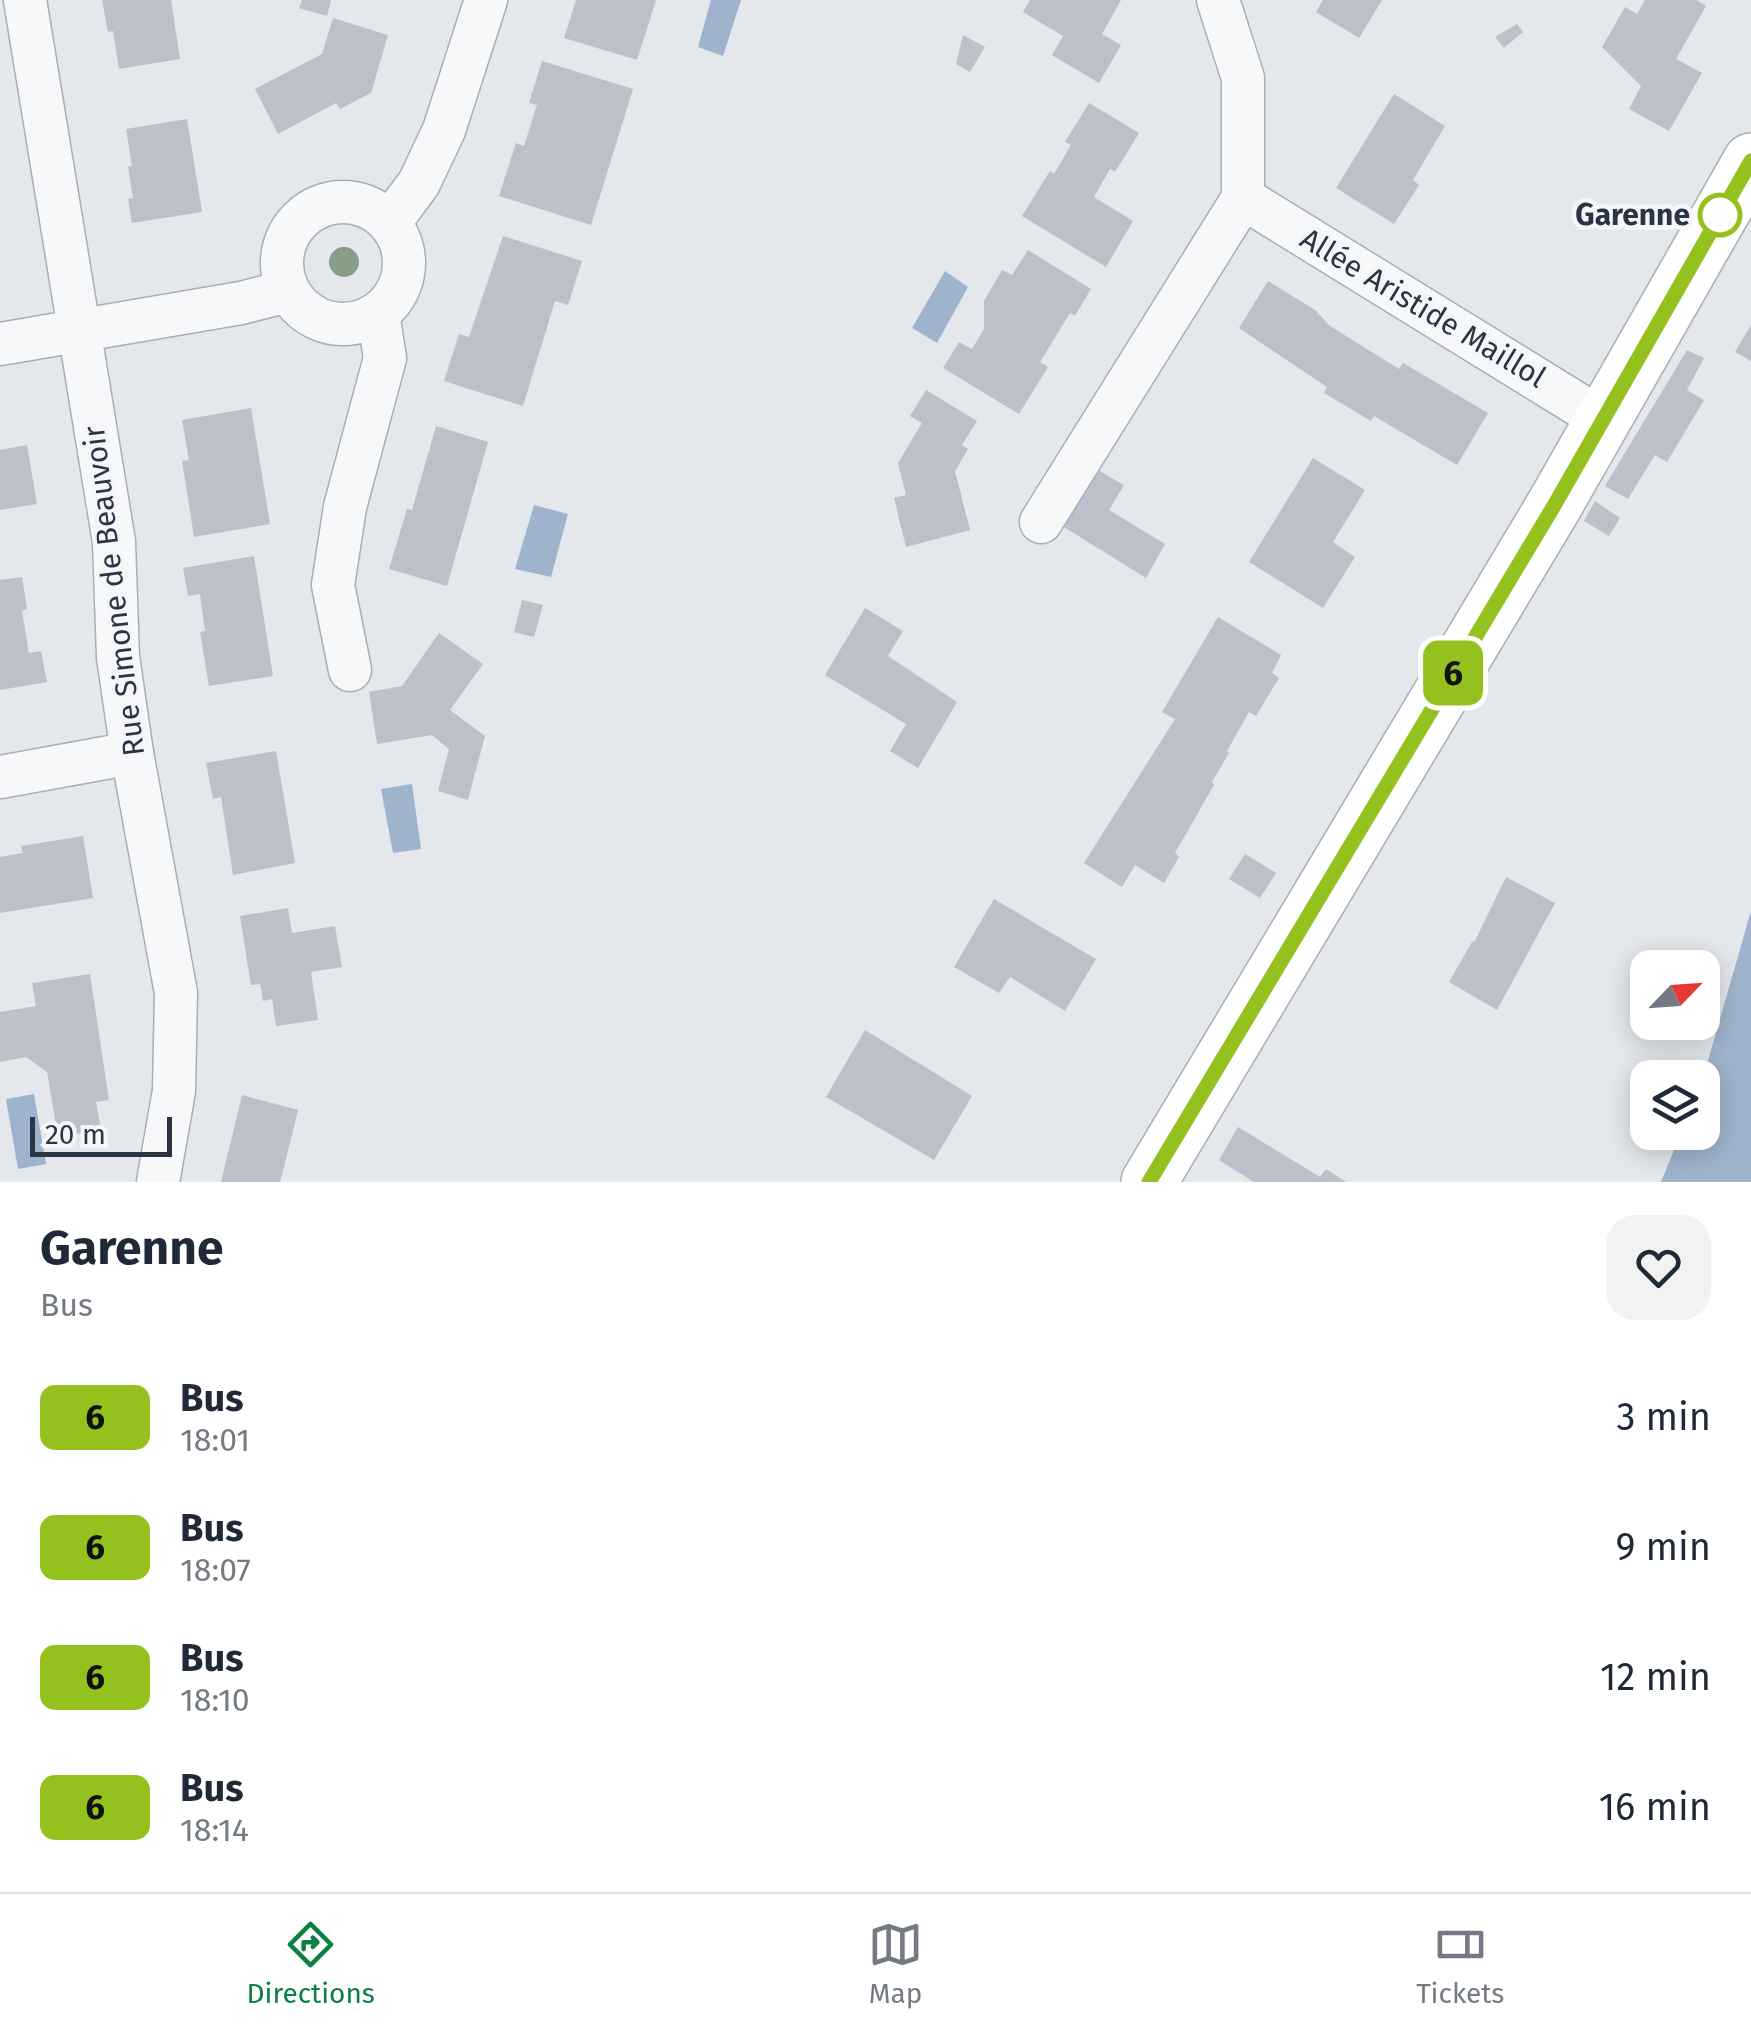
<!DOCTYPE html>
<meta charset="utf-8">
<style>
body{margin:0;font-family:"Fira Sans",sans-serif;background:#f2f2f3;color:#1f2937;height:100vh;display:flex;flex-direction:column;font-size:38px;white-space:nowrap}
*{box-sizing:border-box;margin:0}
p{font-size:32px;color:#747a83}
.icon{flex:none;width:55px;height:55px;fill:none;stroke:currentColor;stroke-width:2;stroke-linecap:round;stroke-linejoin:round}
.map{position:relative;height:1182px;overflow:hidden}
.drawer{display:flex;flex-direction:column;background:#fff;flex:1}
.drawer>*{flex:none}
.badge{padding:0 20px;border-radius:15px;font-size:35px;line-height:65px}
.needle{width:65px;rotate:65deg}
.tools{position:absolute;left:1630px;top:950px;display:grid;gap:20px}
.tools a{display:grid;place-items:center;width:90px;height:90px;border-radius:20px;background:#fff;box-shadow:0 5px 25px #0003;font-size:50px}
.scale{position:absolute;left:30px;bottom:25px;width:142px;box-sizing:border-box;padding-left:10px;border:5px solid #2b3445;border-top:0;font-size:28px;line-height:35px;white-space:nowrap;color:#2b3445;-webkit-text-stroke:8px #f4f6f9;paint-order:stroke}
.map>.badge{position:absolute;translate:-50% -50%;box-shadow:0 0 0 5px #fff}
.round{display:grid;place-items:center;flex:none;width:105px;height:105px;border-radius:30px;background:#f2f2f3}
.headline{display:flex;align-items:center;justify-content:space-between;height:170px;padding:0 40px}
h1{font-size:48px;font-weight:700;line-height:75px}
ul{padding:0;list-style:none}
li{display:flex;align-items:center;gap:30px;height:130px;padding:0 40px}
li div{flex:1}
li b{display:block;font-size:38px}
li em{font-style:normal}
li .badge{min-width:110px;font-weight:700;text-align:center}
.menu{display:flex;justify-content:space-around;align-items:center;height:140px;border-top:2px solid #e0e1e3;background:#fff;font-size:28px;color:#747a83}
.menu a{display:grid;justify-items:center;gap:5px}
.menu .active{color:#0b8043}
.map>svg:first-child{display:block}
.water{fill:#9fb4cc}
.building{fill:#bbc0ca}
.lines{fill:none;stroke-linecap:round;stroke-linejoin:round}
.street-casing{stroke:#a9aeb7;stroke-width:45}
.secondary-casing{stroke:#a9aeb7;stroke-width:58}
.street{stroke:#f7f8fa;stroke-width:42}
.secondary{stroke:#fff;stroke-width:55}
.tree{fill:#899d89}
.line-casing{stroke:#fff;stroke-width:22}
.line{stroke:#95c11f;stroke-width:15}
.stop-dot{fill:#fff;stroke:#95c11f;stroke-width:5}
.labels{text-anchor:middle;stroke-width:9;stroke-linejoin:round;paint-order:stroke}
.stop-label{font-size:30px;font-weight:bold;fill:#2b3445;stroke:#f4f6f9;text-anchor:end}
.street-label{font-size:30px;fill:#2b3445;stroke:#f4f6f9}
</style>
<div class="map">
<svg width="1751" height="1182" viewBox="0 0 1751 1182">
<rect width="100%" height="100%" fill="#e4e7ec"/>
<!-- water -->
<g class="water">
<path d="M711 0H741L723 56 698 47Z"/>
<path d="M945 271 968 287 937 343 912 328Z"/>
<path d="M534 505 568 514 551 577 515 569Z"/>
<path d="M412 784 421 849 393 853 381 789Z"/>
<path d="M1751 911V1182H1661L1681 1133 1702 1132 1703 1078Z"/>
<path d="M34 1094 46 1164 18 1169 6 1099Z"/>
</g>
<!-- building -->
<g class="building">
<path d="M102 0H171L180 59 119 69 113 31 108 32Z"/>
<path d="M302 0H331L327 16 299 8Z"/>
<path d="M576 0H656L637 60 564 38Z"/>
<path d="M1030 0H1121L1102 34 1121 45 1099 83 1052 55 1063 36 1023 12Z"/>
<path d="M1323 0H1382L1359 38 1316 12Z"/>
<path d="M1645 0H1696L1706 6 1676 59 1702 73 1669 131 1629 109 1641 86 1602 47 1625 7 1637 14Z"/>
<path d="M333 18 388 35 371 93 340 109 336 103 278 134 255 89 322 54Z"/>
<path d="M1517 24 1523 32 1504 48 1495 37Z"/>
<path d="M963 35 985 47 970 72 956 64Z"/>
<path d="M542 61 633 89 591 225 499 196 516 143 524 146 537 105 529 103Z"/>
<path d="M1394 94 1445 126 1413 180 1419 185 1394 224 1336 188Z"/>
<path d="M1089 103 1139 133 1115 172 1110 169 1094 197 1133 221 1106 267 1022 216 1050 171 1054 174 1071 145 1065 142Z"/>
<path d="M187 119 202 212 132 223 128 199 133 198 128 167 132 166 126 129Z"/>
<path d="M503 236 582 261 568 305 555 301 523 406 444 381 459 334 469 337Z"/>
<path d="M1028 250 1091 289 1075 316 1070 313 1040 362 1048 367 1019 414 943 368 959 342 972 349 984 329V301L1002 270 1012 275Z"/>
<path d="M1268 281 1315 310 1330 326 1399 369 1403 363 1488 413 1457 465 1374 416 1371 421 1324 393 1327 387 1239 328Z"/>
<path d="M1751 325V361L1735 352Z"/>
<path d="M1687 350 1704 358 1687 390 1704 400 1667 462 1655 455 1628 499 1605 486Z"/>
<path d="M926 390 977 421 962 445 968 449 955 471 970 530 906 547 894 498 906 495 898 463 922 423 910 416Z"/>
<path d="M251 408 270 524 194 537 182 461 189 460 182 420Z"/>
<path d="M436 426 488 442 447 586 389 569 407 509 412 510Z"/>
<path d="M27 445 37 504 0 510V450Z"/>
<path d="M1313 458 1365 490 1333 542 1355 557 1323 608 1249 562Z"/>
<path d="M1098 470 1124 485 1109 510 1165 544 1146 578 1064 527Z"/>
<path d="M1595 501 1620 518 1609 536 1584 521Z"/>
<path d="M254 556 273 676 209 686 200 632 205 631 200 594 188 596 183 568Z"/>
<path d="M22 577 27 609 22 611 29 653 41 651 47 682 0 690V580Z"/>
<path d="M522 600 543 605 534 637 514 632Z"/>
<path d="M865 608 903 631 888 656 957 702 918 768 890 751 906 724 825 675Z"/>
<path d="M1218 617 1281 655 1272 673 1279 678 1256 716 1249 712 1227 751 1229 753 1212 782 1214 785 1175 853 1179 857 1164 883 1135 865 1122 887 1084 863 1175 719 1162 712Z"/>
<path d="M439 633 483 664 450 710 485 736 468 800 438 791 449 749 432 735 377 744 369 692 402 686Z"/>
<path d="M276 751 295 863 233 875 221 797 213 799 206 763Z"/>
<path d="M83 836 93 898 0 913V857L23 853 21 846Z"/>
<path d="M1245 854 1276 873 1260 898 1229 879Z"/>
<path d="M1506 877 1555 903 1497 1010 1449 982 1472 942 1475 941Z"/>
<path d="M994 899 1096 959 1065 1011 1010 977 999 993 954 967Z"/>
<path d="M288 908 292 933 335 926 342 967 311 972 318 1020 276 1026 272 999 263 1001 260 984 251 985 240 916Z"/>
<path d="M90 974 109 1100 96 1102 101 1130 58 1137 47 1072 26 1057 0 1062V1012L36 1006 32 983Z"/>
<path d="M865 1030 972 1096 934 1160 826 1097Z"/>
<path d="M242 1095 298 1110 280 1182H221Z"/>
<path d="M1238 1127 1320 1177 1326 1169 1346 1182H1254L1219 1160Z"/>
</g>
<g class="lines">
<!-- street casing -->
<g class="street-casing">
<g id="street">
<path d="M25 0 114 542 118 657 132 753 176 993 174 1091 158 1182"/>
<path d="M1218 0 1243 78V198L1603 420"/>
<circle cx="343" cy="263" r="61"/>
<path d="M390 222 419 183 444 130 486 0"/>
<path d="M0 344 241 303 288 291"/>
<path d="M1041 522 1243 198"/>
<path d="M350 670 333 585 345 507 385 358 378 314"/>
<path d="M0 777 132 753"/>
</g>
</g>
<!-- secondary casing -->
<g class="secondary-casing">
<path id="secondary" d="M1149 1182 1555 504 1751 161"/>
</g>
<!-- street -->
<use href="#street" class="street"/>
<!-- secondary -->
<use href="#secondary" class="secondary"/>
</g>
<!-- trees -->
<circle class="tree" cx="344" cy="262" r="15"/>
<g class="lines">
<!-- line casing -->
<g class="line-casing">
<path id="line" d="M1149 1182 1555 504 1751 161"/>
</g>
<!-- line -->
<use href="#line" class="line"/>
</g>
<!-- markers -->
<circle class="stop-dot" cx="1720" cy="215" r="20"/>
<g class="labels">
<!-- stop labels -->
<g class="stop-label">
<text x="1690" y="225">Garenne</text>
</g>
<!-- street labels -->
<g class="street-label">
<text transform="translate(1423 308) rotate(31)" y="10">Allée Aristide Maillol</text>
<text transform="translate(114 591) rotate(-97)" y="10">Rue Simone de Beauvoir</text>
</g>
</g>
</svg>
<div class="tools">
<a><svg class="needle" viewBox="-14 -14 28 28"><path d="M0-13l5 13h-10z" fill="#e53935"/><path d="M0 13l5-13h-10z" fill="#747a83"/></svg></a>
<a><svg class="icon" aria-label="layers" viewBox="0 0 24 24"><path d="M12 4l9 5-9 5-9-5zM3 14l9 5 9-5"/></svg></a>
</div>
<div class="scale">20 m</div>
<b class="badge" style="left:1453px;top:673px;background:#95c11f;color:#111">6</b>
</div>
<section class="drawer">
<div class="headline"><div><h1>Garenne</h1><p>Bus</p></div><a class="round"><svg class="icon" aria-label="heart" viewBox="0 0 24 24"><path d="M12 20l-8-8c-3-5 5-10 8-4 3-6 11-1 8 4z"/></svg></a></div>
<ul>
<li><span class="badge" style="background:#95c11f;color:#111">6</span><div><b>Bus</b><p>18:01</p></div><em>3 min</em></li>
<li><span class="badge" style="background:#95c11f;color:#111">6</span><div><b>Bus</b><p>18:07</p></div><em>9 min</em></li>
<li><span class="badge" style="background:#95c11f;color:#111">6</span><div><b>Bus</b><p>18:10</p></div><em>12 min</em></li>
<li><span class="badge" style="background:#95c11f;color:#111">6</span><div><b>Bus</b><p>18:14</p></div><em>16 min</em></li>
</ul>
</section>
<nav class="menu">
<a class="active"><svg class="icon" aria-label="directions" viewBox="0 0 24 24"><path d="M12 3l9 9-9 9-9-9zM9 14v-3h6M13 9l2 2-2 2"/></svg>Directions</a>
<a><svg class="icon" aria-label="map" viewBox="0 0 24 24"><path d="M3 6l6-2 6 2 6-2v14l-6 2-6-2-6 2zM9 4v14M15 6v14"/></svg>Map</a>
<a><svg class="icon" aria-label="tickets" viewBox="0 0 24 24"><path d="M3 7h18v10H3zM15 7v10"/></svg>Tickets</a>
</nav>
